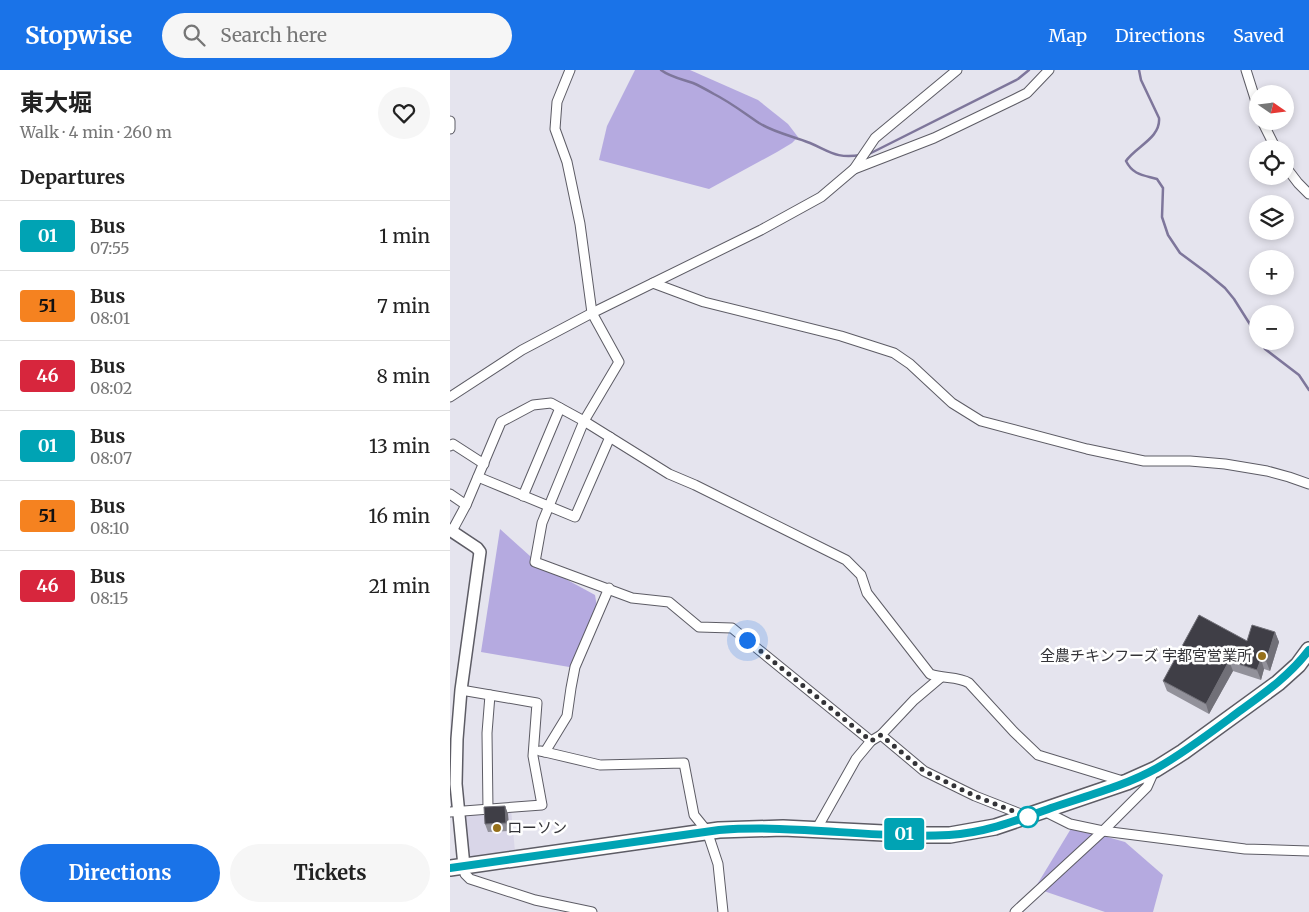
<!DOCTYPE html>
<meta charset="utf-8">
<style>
body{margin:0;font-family:Merriweather,"Noto Sans JP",serif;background:#f6f6f6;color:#222;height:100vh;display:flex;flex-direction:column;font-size:19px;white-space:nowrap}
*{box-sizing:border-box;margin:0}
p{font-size:16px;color:#767676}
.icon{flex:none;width:28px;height:28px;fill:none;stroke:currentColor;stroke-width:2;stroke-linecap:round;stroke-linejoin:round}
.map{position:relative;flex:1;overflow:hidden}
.drawer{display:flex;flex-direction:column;background:#fff;width:450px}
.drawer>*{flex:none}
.badge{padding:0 10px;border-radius:4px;font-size:18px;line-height:32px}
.needle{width:32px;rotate:104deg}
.tools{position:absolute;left:799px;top:15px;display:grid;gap:10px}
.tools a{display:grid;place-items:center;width:45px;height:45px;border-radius:50%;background:#fff;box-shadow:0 2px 8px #0003;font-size:25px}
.you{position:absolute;width:25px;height:25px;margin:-12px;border:4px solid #fff;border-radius:50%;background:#1a73e8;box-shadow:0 0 0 8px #1a73e833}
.map>.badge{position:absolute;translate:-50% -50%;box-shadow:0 0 0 2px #fff}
h2{padding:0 20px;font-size:19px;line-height:45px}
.round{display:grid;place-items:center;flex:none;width:52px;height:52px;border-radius:26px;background:#f6f6f6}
.summary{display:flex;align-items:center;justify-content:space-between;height:85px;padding:0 20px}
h1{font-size:24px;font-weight:700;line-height:38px}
.primary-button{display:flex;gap:10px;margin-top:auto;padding:10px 20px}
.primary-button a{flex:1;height:58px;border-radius:30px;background:#1a73e8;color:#fff;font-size:20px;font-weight:700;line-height:58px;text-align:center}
.primary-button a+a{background:#f6f6f6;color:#222}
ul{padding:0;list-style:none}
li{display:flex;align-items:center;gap:15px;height:70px;padding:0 20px;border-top:1px solid #e0e0e0}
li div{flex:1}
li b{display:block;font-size:19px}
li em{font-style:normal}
li .badge{min-width:55px;font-weight:700;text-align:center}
header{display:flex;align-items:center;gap:30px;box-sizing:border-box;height:70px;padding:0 25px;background:#1a73e8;color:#fff}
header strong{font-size:24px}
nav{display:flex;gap:28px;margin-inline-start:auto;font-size:18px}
.search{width:350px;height:45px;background:#f6f6f6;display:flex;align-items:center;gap:12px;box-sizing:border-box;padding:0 18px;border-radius:28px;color:#767676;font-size:19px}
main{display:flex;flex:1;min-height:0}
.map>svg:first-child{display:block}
.built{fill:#d9d6e8}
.forest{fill:#b5aae0}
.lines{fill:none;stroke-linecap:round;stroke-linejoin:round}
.stream{stroke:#7e769b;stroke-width:2.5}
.minor-casing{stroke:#5d5c65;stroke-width:11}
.tertiary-casing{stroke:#5d5c65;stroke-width:14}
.primary-casing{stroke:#5d5c65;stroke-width:18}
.minor{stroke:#fff;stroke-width:9}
.tertiary{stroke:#fff;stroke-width:11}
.primary{stroke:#fff;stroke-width:15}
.wall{fill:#92919a}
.shaded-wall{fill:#717078}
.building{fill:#3f3e46;stroke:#717078}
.line-casing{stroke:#fff;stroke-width:11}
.line{stroke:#00a3b4;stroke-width:8}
.walk{stroke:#343438;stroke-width:5;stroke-dasharray:0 9}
.poi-dot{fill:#96701a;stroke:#fff;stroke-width:2}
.stop-dot{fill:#fff;stroke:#00a3b4;stroke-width:2.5}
.labels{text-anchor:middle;stroke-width:5;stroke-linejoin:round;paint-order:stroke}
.poi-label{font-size:15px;fill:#343438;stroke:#fff;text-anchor:end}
</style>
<header>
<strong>Stopwise</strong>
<div class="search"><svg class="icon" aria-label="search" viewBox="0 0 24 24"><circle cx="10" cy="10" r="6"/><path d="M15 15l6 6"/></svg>Search here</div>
<nav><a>Map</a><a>Directions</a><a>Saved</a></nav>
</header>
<main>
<section class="drawer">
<div class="summary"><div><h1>東大堀</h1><p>Walk · 4 min · 260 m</p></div><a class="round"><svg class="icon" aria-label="heart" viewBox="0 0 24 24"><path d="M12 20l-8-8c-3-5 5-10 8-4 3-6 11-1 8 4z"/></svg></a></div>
<h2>Departures</h2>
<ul>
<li><span class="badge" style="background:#00a3b4;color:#fff">01</span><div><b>Bus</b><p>07:55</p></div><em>1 min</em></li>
<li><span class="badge" style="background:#f58220;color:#111">51</span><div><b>Bus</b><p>08:01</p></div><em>7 min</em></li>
<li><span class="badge" style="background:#d7263d;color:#fff">46</span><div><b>Bus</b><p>08:02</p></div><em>8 min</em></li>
<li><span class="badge" style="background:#00a3b4;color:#fff">01</span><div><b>Bus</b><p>08:07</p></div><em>13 min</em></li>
<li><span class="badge" style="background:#f58220;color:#111">51</span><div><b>Bus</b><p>08:10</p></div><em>16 min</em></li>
<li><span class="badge" style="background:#d7263d;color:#fff">46</span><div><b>Bus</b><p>08:15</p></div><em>21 min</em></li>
</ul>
<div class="primary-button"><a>Directions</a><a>Tickets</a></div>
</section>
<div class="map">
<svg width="859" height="842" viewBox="0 0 859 842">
<rect width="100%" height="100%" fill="#e5e4ee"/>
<!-- built -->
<path class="built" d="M61 739 65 782 16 789 13 745Z"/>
<!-- forest -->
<g class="forest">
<path d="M185 0H240L308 30 338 54 348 67 342 73 327 82 259 119 149 90 157 56Z"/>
<path d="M50 459 90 495 145 525 149 548 125 598 31 582Z"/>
<path d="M622 757 675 772 713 805 703 842H655L585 818Z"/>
</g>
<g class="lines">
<!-- stream -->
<g class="stream">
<path d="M211 0C220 7 232 9 243 13 250 16 257 20 264 24 280 32 294 43 309 53 325 63 343 66 360 73 381 82 387 89 411 85"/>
<path d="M689 0 691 10 709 48C711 68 685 77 676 91 683 105 693 105 707 109L713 118 712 147 718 165 730 183 757 203 775 218 784 229 808 267"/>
<path d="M419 84 568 9 579 0"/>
<path d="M810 271 815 279 849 305 859 320"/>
</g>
<!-- minor casing -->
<g class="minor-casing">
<g id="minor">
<path d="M120 0 107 32 105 59 117 92 130 154 142 243 169 292 134 351 92 453 85 492 182 528 219 532 249 557 282 558 421 671"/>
<path d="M796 0 808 38"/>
<path d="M0 51V59"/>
<path d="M812 51 826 79"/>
<path d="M835 96 848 113 859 124"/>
<path d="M404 99 484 68 565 29 577 23 599 0"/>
<path d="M203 213 254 232 391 266 444 283 460 294 502 333 531 351 637 379 694 391H740L775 394 817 401 839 407 859 414"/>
<path d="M0 327 72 280 142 243 311 160 371 127 404 99 425 68 507 0"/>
<path d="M0 376 3 374 34 394"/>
<path d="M28 407 125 447 160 367"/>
<path d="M0 424 16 435"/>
<path d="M73 426 110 338"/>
<path d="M2 461 16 435 51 352 83 335 101 333 134 351 219 404 245 415 396 490 411 505 417 523 480 604C493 609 508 606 519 613L564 662 588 685 676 712"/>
<path d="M431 665 474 701 525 726 576 746"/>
<path d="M90 681 95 682 117 646 121 618 125 597 159 518"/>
<path d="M95 682 150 695 234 693 244 745 257 761 268 794 273 842"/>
<path d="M38 739 37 663 40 625"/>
<path d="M594 741 620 754 653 761 795 779 859 781"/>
<path d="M0 742 92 735 83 686 87 633 11 620"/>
<path d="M366 760 406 689 421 671 431 665 464 630 490 608"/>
<path d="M14 796 15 804 20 809 85 830 142 842"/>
<path d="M565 842 653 761 697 717 705 699"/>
</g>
</g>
<!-- tertiary casing -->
<g class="tertiary-casing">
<path id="tertiary" d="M0 460 27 478 30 482 11 620 7 669 6 714 14 796"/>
</g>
<!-- primary casing -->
<g class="primary-casing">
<path id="primary" d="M0 798 269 760 333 758 474 765H500L545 757 677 712 706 699 733 682 828 613 848 595 859 580"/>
</g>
<!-- minor -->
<use href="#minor" class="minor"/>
<!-- tertiary -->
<use href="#tertiary" class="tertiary"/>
<!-- primary -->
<use href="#primary" class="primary"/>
</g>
<!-- wall -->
<g class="wall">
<path d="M825 562 829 572 820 601 814 599 811 610 783 601 759 644 717 621 713 611 797 571Z"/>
<path d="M55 736 58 744 59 761 38 762 35 754Z"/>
</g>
<!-- shaded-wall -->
<g class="shaded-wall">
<path d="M825 562 829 572 820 601 816 591Z"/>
<path d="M811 589 814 599 811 610 807 600Z"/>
<path d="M779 591 783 601 759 644 756 634Z"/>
<path d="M55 736 58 744 59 761 56 753Z"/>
</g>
<!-- building -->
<g class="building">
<path d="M749 545 797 571 802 555 825 562 816 591 811 589 807 600 779 591 756 634 713 611Z"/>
<path d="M55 736 56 753 35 754 34 737Z"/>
</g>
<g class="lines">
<!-- line casing -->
<g class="line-casing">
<path id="line" d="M0 798 269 760C346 754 422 769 499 765 535 763 568 750 601 738 636 726 675 716 707 698 737 681 764 660 791 640 816 622 840 605 859 580"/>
</g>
<!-- line -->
<use href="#line" class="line"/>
<!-- walk -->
<path class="walk" d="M297 570 421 671 431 665 474 701 525 726 578 747"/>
</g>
<!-- markers -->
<g class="poi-dot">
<circle cx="812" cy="586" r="5"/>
<circle cx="47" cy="758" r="5"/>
</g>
<circle class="stop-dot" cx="578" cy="747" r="10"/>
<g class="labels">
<!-- poi labels -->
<g class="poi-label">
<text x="802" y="591">全農チキンフーズ 宇都宮営業所</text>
<text x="57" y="763" text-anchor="start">ローソン</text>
</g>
</g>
</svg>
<div class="tools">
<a><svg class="needle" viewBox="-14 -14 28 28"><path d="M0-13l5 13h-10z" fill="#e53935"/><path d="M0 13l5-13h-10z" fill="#767676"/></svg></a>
<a><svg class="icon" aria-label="locate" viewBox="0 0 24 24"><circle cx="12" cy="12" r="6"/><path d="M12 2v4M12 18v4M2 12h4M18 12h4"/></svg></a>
<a><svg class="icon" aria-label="layers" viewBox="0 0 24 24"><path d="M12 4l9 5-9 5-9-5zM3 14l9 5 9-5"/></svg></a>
<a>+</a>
<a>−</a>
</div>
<div class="you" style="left:297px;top:570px"></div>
<b class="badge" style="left:454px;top:764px;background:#00a3b4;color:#fff">01</b>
</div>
</main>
